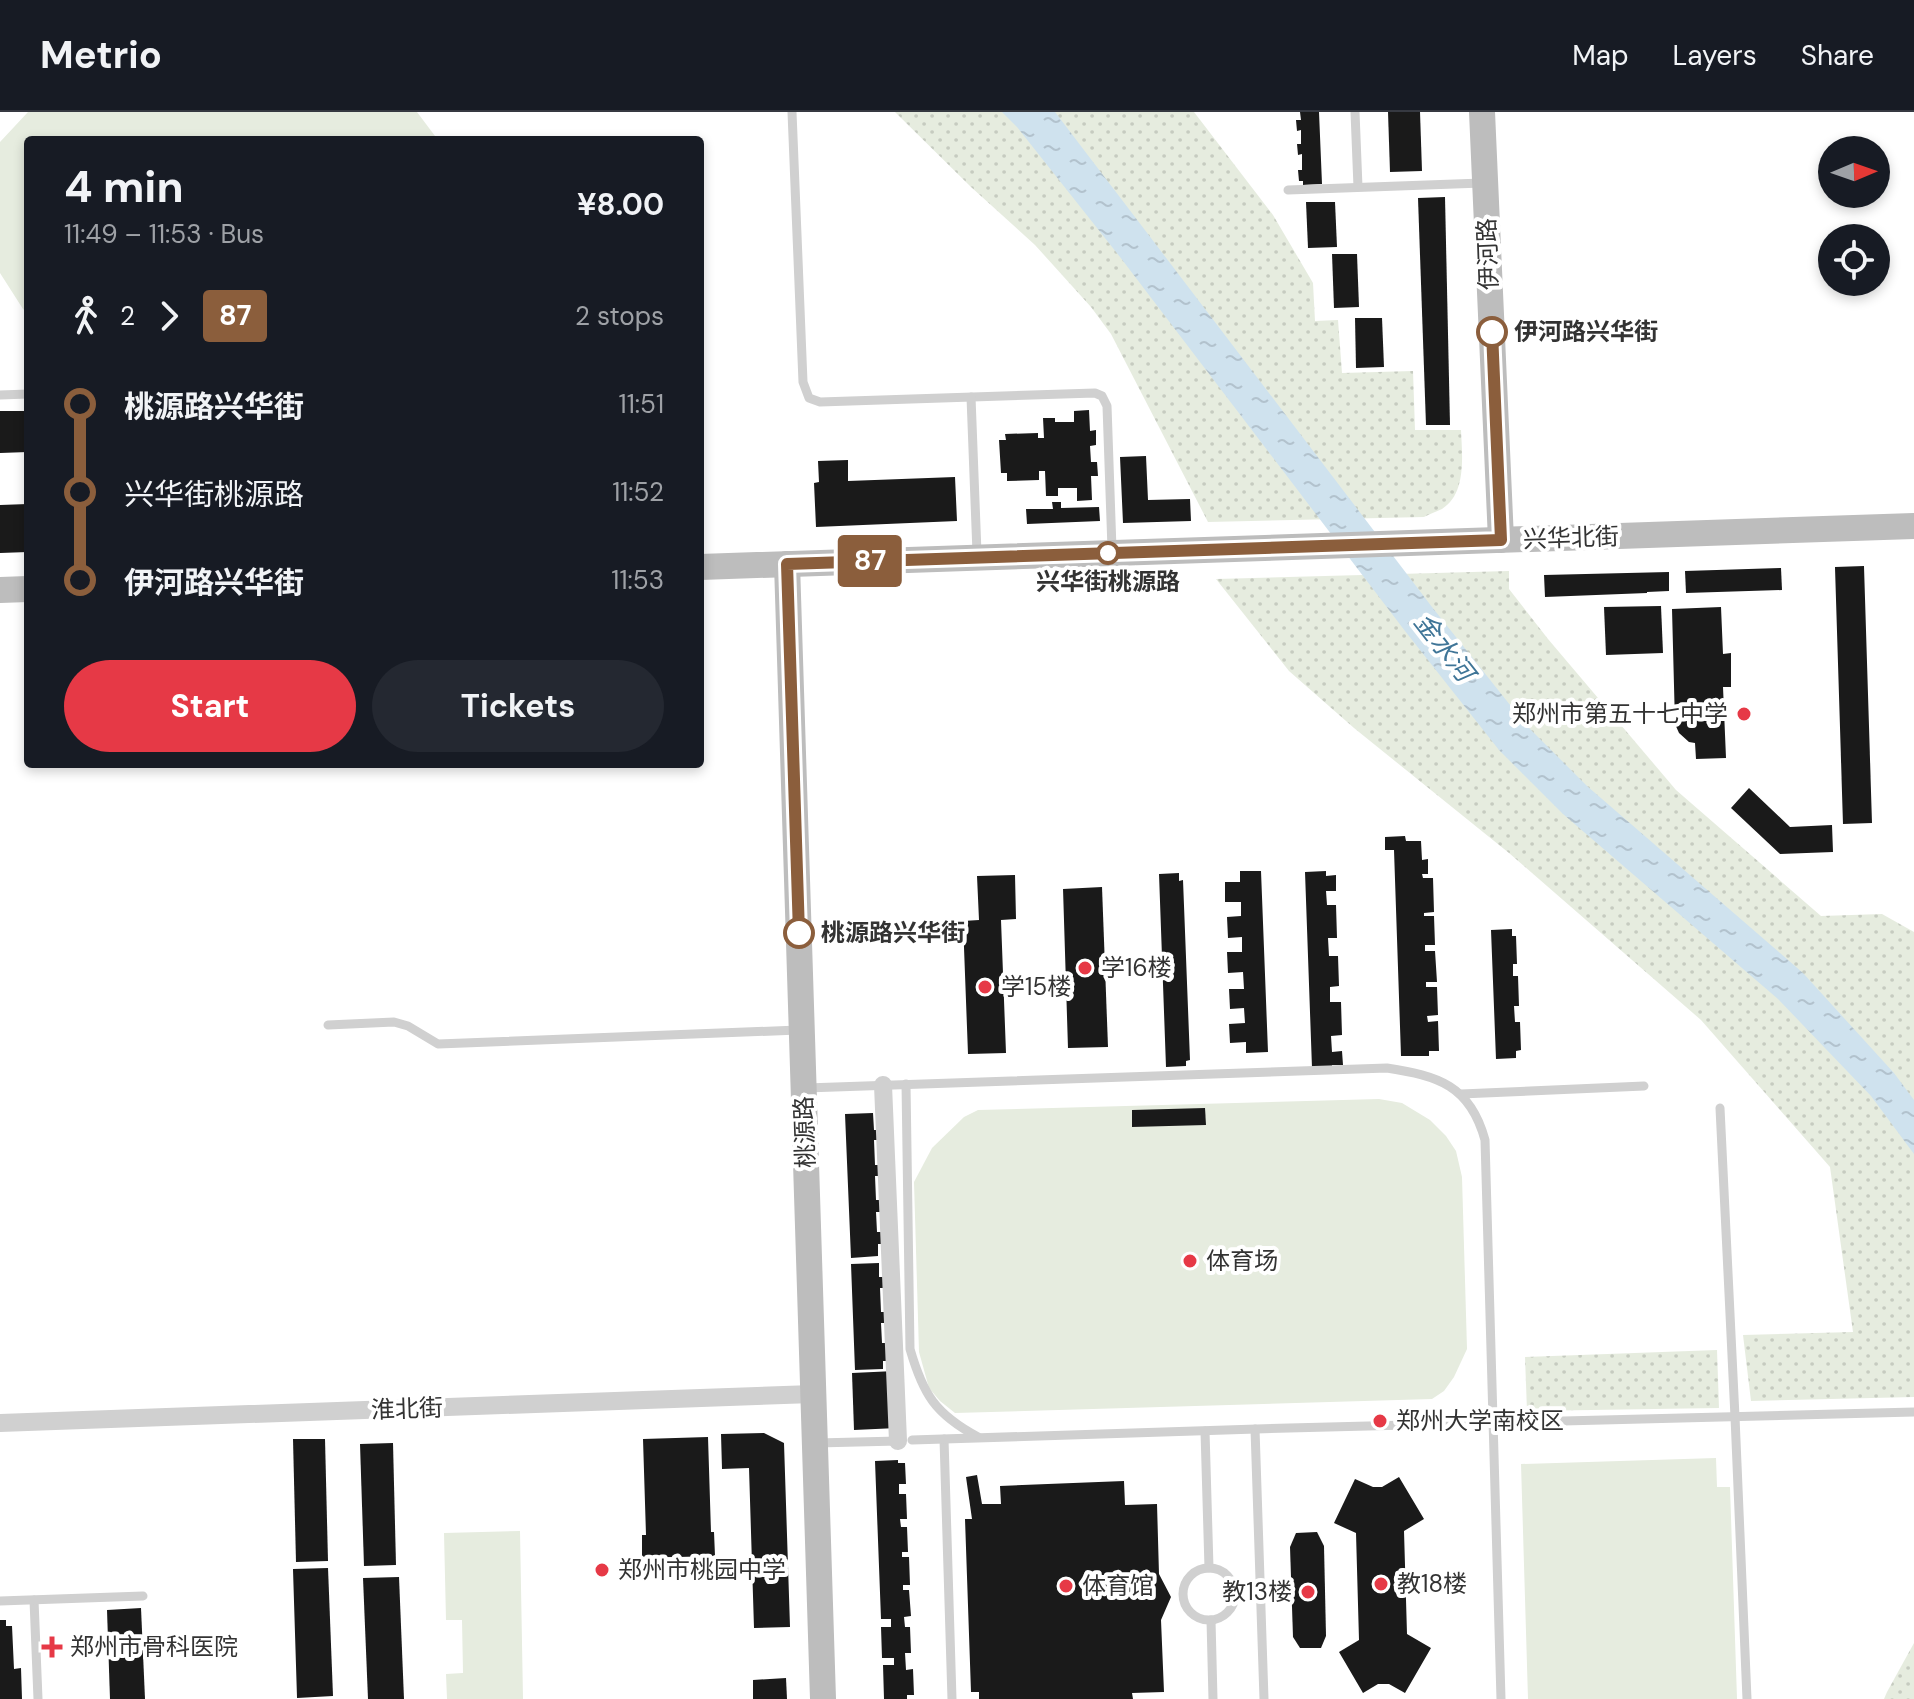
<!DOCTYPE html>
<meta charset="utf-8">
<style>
body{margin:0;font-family:"DM Sans","Noto Sans SC",sans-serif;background:#242831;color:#f1f3f6;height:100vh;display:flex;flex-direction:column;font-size:30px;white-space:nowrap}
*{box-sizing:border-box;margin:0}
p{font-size:26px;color:#9ea1a6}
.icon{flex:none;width:44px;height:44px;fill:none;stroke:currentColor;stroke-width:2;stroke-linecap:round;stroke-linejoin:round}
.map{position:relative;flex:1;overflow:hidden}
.side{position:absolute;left:24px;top:24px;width:680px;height:632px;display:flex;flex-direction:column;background:#171b24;border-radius:8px;box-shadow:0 4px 12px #0003}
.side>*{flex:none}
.badge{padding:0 16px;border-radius:6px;font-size:28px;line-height:52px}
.needle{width:52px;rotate:88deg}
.fabs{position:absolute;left:1818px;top:24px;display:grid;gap:16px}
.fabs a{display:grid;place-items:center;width:72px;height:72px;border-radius:50%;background:#171b24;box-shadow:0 4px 12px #0003;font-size:40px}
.map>.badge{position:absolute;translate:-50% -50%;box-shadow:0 0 0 4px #fff}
.legs{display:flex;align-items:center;gap:12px;height:88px;padding:0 40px;font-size:26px}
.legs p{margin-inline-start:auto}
.summary{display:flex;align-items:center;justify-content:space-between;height:136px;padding:0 40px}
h1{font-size:44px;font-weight:700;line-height:60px}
.action{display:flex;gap:16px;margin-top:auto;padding:16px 40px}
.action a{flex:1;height:92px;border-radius:48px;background:#e63946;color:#fff;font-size:32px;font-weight:700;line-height:92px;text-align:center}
.action a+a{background:#242831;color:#f1f3f6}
ul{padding:0 40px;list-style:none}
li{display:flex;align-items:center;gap:28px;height:88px;font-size:30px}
li i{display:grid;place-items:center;width:12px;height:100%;margin:0 10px;background:currentColor}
li i::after{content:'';width:20px;height:20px;margin:-10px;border:6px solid;border-radius:50%;background:#171b24}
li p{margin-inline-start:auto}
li:first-child i{background:linear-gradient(#0000 50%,currentColor 0)}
li:last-child i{background:linear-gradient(currentColor 50%,#0000 0)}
header{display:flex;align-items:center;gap:48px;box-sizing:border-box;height:112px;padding:0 40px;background:#171b24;border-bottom:2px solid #363941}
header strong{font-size:38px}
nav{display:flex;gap:44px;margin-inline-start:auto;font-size:28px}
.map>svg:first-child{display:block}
.grass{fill:#e6ecdf}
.park{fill:url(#park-dots)}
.water{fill:url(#water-ripples)}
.building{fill:#1a1a1a}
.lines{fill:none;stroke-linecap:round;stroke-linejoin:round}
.lane{stroke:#d0d0d0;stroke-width:9}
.street{stroke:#d0d0d0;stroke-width:18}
.secondary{stroke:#bdbdbd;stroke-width:26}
.line-1-casing{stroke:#fff;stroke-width:18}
.line-1{stroke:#8b5e3c;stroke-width:12}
.stop-1-dot{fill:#fff;stroke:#8b5e3c;stroke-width:4}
.poi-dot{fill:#e63946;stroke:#fff;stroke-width:3}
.labels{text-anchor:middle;stroke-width:8;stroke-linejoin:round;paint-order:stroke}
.street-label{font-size:24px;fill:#333;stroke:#fff}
.stop-label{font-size:24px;font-weight:bold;fill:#333;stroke:#fff;text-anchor:start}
.poi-label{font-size:24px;fill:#333;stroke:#fff;text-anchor:start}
.water-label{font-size:26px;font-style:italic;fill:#3f7597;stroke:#fff}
</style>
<header>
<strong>Metrio</strong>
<nav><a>Map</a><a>Layers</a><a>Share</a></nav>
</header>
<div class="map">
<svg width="1914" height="1587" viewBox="0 0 1914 1587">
<defs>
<pattern id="park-dots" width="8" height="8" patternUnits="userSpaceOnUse" patternTransform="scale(2)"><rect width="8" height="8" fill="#e6ecdf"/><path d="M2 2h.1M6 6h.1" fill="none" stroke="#c6cbc0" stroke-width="1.8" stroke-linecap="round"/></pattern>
<pattern id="water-ripples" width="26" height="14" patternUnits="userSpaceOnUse" patternTransform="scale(2)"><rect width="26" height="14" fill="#cfe2ee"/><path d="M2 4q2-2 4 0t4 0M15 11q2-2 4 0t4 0" fill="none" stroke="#b2c2cd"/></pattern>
</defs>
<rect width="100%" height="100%" fill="#fff"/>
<!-- grass -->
<g class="grass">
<path d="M28 0H417L438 28H28V201L23 197 0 161V30Z"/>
<path d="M1379 987 1402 991 1430 1008 1446 1024 1456 1039 1462 1065 1467 1237 1454 1265 1444 1279 1432 1287 955 1301 940 1289 929 1276 919 1240 914 1070 932 1036 964 1005 978 998Z"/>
<path d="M1716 1346 1717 1375H1730L1737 1587H1528L1521 1352Z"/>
<path d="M520 1419 523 1587H447L446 1562 463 1561 462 1508H446L444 1421Z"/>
</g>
<!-- park -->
<g class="park">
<path d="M895 0H1194L1273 103 1313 171 1315 209 1338 208 1342 261 1413 259 1415 318H1461C1462 342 1467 382 1442 397 1436 400 1429 402 1424 405L1208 410 1111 222 1091 195 1035 133 971 75Z"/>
<path d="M1509 459V477L1548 527 1676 678 1821 804 1882 802 1914 820V1285L1751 1289 1743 1223 1853 1220 1830 1055 1701 908 1509 741 1354 616 1289 559 1216 467Z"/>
<path d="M1717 1238 1719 1296 1527 1299 1525 1245Z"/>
<path d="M1914 1531V1587H1884L1887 1580Z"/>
</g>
<!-- water -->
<path class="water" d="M1002 0H1055L1432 495 1526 613 1587 674 1803 861 1894 961 1914 988V1042L1871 984 1778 887 1563 702 1499 638 1405 519 1120 145 1017 15Z"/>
<!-- building -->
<g class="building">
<path d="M1300 0H1319L1322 72 1303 73V69H1299L1298 58H1302V42L1298 43 1297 32H1301V18L1297 19 1296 8H1301Z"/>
<path d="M1388 0H1420L1422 59 1390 60Z"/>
<path d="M1445 85 1450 313H1426L1418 86Z"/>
<path d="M1306 90H1335L1337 135 1308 136Z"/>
<path d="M1332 142H1357L1359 195 1334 196Z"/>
<path d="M1355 206H1382L1384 255 1356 256Z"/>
<path d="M1089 298 1090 319 1096 318V333L1090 334 1091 350H1097L1098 364H1091L1092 388 1077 389V376H1058V384H1046L1045 359H1039V368L1007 369V361H1001L999 328H1006L1005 322 1038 321V326H1044L1043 306H1055V310H1074V299Z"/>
<path d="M0 299H28V340L0 341Z"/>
<path d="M1146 344 1148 388 1190 387 1191 409 1123 411 1120 345Z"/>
<path d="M848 348V369L955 365 957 409 816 415 814 371 819 370 818 349Z"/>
<path d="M1052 390H1061V396L1099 395 1100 409 1027 412 1026 397H1053Z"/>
<path d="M28 392V440L0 441V393Z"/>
<path d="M1864 454 1872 711 1843 712 1835 455Z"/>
<path d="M1781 456 1782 478 1686 481 1685 459Z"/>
<path d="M1669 460V479L1647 480V481L1545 485 1544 463Z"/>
<path d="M1661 494 1663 541 1606 543 1604 495Z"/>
<path d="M1721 495 1723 542 1731 541V575H1723L1726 646 1696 647 1695 631 1689 630 1679 621 1675 612 1672 497Z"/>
<path d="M1749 676 1790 715 1832 713 1833 740 1780 742 1731 696Z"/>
<path d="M1405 724 1406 729H1421L1422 748 1428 747V762H1422L1423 766H1433L1434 800 1424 801V804H1434L1435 833H1425V839H1435L1437 870H1426V875H1437L1438 903 1427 904 1428 910 1438 909 1439 939H1429V944H1401L1394 738H1385V725Z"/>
<path d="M1240 759H1261L1268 940 1246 941V930L1230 931 1229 912 1245 911 1244 896 1230 897 1229 877H1244L1243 860 1228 861 1227 840H1242V825L1228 826 1227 805 1241 804V790H1225V770H1240Z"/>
<path d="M1326 759V764L1336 763V779H1326L1327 793H1336L1337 826H1328L1329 844H1338L1339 874 1330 875V890H1341L1342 923 1331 924 1332 940 1342 939 1343 953H1332V956H1312L1305 760Z"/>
<path d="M1179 761V769L1183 768 1190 948 1186 949V954L1166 955 1159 762Z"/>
<path d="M1015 763 1016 807 1001 808 1006 941 968 942 963 809 979 808 977 764Z"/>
<path d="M1102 775 1108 935 1068 936 1063 777Z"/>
<path d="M1512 817V824H1516L1517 852H1513V864H1518L1519 894H1514L1515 910H1520L1521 938 1516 939V946L1496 947 1491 818Z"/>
<path d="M1205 996 1206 1013 1132 1015V998Z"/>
<path d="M873 1001 874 1018H877L878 1028H874L875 1053H878L879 1064H875L876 1088H880V1100H876L877 1120H881V1132H878V1144L851 1146 845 1002Z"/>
<path d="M879 1151V1165H884V1176H880L881 1200H885L886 1211H881L882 1231H887V1249H883V1257L855 1258 851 1152Z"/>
<path d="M895 1259 897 1316 854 1318 852 1261Z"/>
<path d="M764 1321 784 1331 790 1515 754 1516 749 1356 722 1357 721 1322Z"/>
<path d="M708 1325 711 1420H714L715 1444 642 1446V1423H646L643 1327Z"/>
<path d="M293 1327H325L328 1449 296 1450Z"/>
<path d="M393 1331 396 1453 364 1454 360 1332Z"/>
<path d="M898 1348V1351H905L906 1372H899V1382H906L907 1407H900L901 1415H907L908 1440H902V1445H909L910 1473H903V1478H909L911 1504 904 1505 905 1515H910L911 1541H905L906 1558 913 1557 914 1583H907V1587H884L883 1553H894V1546H882L881 1515H891V1507H881L875 1349Z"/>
<path d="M977 1363 982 1392H1001L1000 1374 1124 1369 1125 1393 1157 1392 1159 1462 1171 1485 1161 1508 1164 1580 1132 1581 1133 1587H979V1580H971L965 1407H972L966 1365Z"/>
<path d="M1399 1365 1424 1407 1404 1419 1407 1522 1431 1536 1405 1581 1389 1572H1378L1363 1581 1339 1540 1359 1528 1356 1421 1334 1411 1355 1367 1373 1375H1382Z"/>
<path d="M1317 1420 1324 1434 1326 1524 1321 1536H1300L1293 1525 1290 1435 1296 1421Z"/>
<path d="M328 1456 333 1584 297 1586 293 1457Z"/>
<path d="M399 1465 404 1587H368L363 1466Z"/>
<path d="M141 1496 145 1587H110L107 1498Z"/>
<path d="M0 1508H6V1514H12L14 1557 21 1556 22 1587H0Z"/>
<path d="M786 1566 787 1587H753V1568Z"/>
</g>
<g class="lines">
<!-- lane -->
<g class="lane">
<path d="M792 0 803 270 809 286 820 290 1095 281 1102 284 1107 294 1112 437"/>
<path d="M1355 0 1358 75"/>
<path d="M1288 78 1482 71"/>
<path d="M0 283 28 282"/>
<path d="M971 285 977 441"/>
<path d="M328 913 394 910 408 914 438 932 798 918"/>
<path d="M906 972 910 1237C923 1282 935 1302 978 1325"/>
<path d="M806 976 1387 956C1438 964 1470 973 1485 1028L1501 1587"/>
<path d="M1461 982 1644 974"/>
<path d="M1720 996 1735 1305 1747 1587"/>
<path d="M1255 1317 1264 1587"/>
<path d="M1205 1319 1209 1456"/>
<path d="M944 1327 952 1587"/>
<path d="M912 1328 1289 1316 1914 1300"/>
<path d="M817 1331 898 1329"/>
<circle cx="1209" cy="1482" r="26"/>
<path d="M34 1488 38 1587"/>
<path d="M0 1489 143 1484"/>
<path d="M1211 1508 1213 1587"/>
</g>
<!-- street -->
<g class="street">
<path d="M883 973 898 1329"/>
<path d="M0 1311 813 1282"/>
</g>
<!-- secondary -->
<g class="secondary">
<path d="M1482 0 1501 428"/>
<path d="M787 452 823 1587"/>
<path d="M700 455 1914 414"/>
<path d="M0 478 28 477"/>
</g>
</g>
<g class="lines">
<!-- line-1 casing -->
<g class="line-1-casing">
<path id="line-1" d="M799 821 787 452 1501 428 1492 220"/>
</g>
<!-- line-1 -->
<use href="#line-1" class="line-1"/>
</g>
<!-- markers -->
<g class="stop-1-dot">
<circle cx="1492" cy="220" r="14"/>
<circle cx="1108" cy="441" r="10"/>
<circle cx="799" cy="821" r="14"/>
</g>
<g class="poi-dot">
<circle cx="1744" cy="602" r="8"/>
<circle cx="1085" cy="856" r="8"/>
<circle cx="985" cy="875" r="8"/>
<circle cx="1190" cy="1149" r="8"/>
<circle cx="1380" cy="1309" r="8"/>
<circle cx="602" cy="1458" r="8"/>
<circle cx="1381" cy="1472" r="8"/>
<circle cx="1066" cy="1474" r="8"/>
<circle cx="1308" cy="1480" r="8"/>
<path d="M48 1523h8v8h8v8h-8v8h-8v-8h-8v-8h8z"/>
</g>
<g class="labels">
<!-- street labels -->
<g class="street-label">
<text transform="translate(1488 142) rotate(-92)" y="8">伊河路</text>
<text transform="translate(1571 426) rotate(-2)" y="8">兴华北街</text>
<text transform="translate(805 1020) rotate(-92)" y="8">桃源路</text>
<text transform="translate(407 1297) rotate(-2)" y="8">淮北街</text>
</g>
<!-- stop labels -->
<g class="stop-label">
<text x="1514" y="228">伊河路兴华街</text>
<text x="1108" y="478" text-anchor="middle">兴华街桃源路</text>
<text x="821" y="829">桃源路兴华街</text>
</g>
<!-- poi labels -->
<g class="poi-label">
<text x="1728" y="610" text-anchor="end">郑州市第五十七中学</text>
<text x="1101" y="864">学16楼</text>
<text x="1001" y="883">学15楼</text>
<text x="1206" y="1157">体育场</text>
<text x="1396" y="1317">郑州大学南校区</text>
<text x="618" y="1466">郑州市桃园中学</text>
<text x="1397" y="1480">教18楼</text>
<text x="1082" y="1482">体育馆</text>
<text x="1292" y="1488" text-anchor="end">教13楼</text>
<text x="70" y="1543">郑州市骨科医院</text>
</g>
<!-- water labels -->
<g class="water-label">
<text transform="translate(1444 535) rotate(52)" y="9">金水河</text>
</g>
</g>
</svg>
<div class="fabs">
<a><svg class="needle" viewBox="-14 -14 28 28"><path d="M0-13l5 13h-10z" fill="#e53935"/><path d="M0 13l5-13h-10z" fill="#9ea1a6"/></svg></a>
<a><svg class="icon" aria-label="locate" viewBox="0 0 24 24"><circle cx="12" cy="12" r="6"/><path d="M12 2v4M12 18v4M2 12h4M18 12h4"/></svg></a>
</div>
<b class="badge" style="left:870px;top:449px;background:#8b5e3c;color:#fff">87</b>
<section class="side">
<div class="summary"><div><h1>4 min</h1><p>11:49 – 11:53 · Bus</p></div><b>¥8.00</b></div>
<div class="legs"><svg class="icon" aria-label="walk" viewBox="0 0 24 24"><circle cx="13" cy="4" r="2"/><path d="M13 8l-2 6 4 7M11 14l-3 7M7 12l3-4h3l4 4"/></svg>2<svg class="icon" aria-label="forward" viewBox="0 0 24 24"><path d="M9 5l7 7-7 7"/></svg><b class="badge" style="background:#8b5e3c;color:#fff">87</b><p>2 stops</p></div>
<ul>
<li><i style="color:#8b5e3c"></i><b>桃源路兴华街</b><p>11:51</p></li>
<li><i style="color:#8b5e3c"></i><span>兴华街桃源路</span><p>11:52</p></li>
<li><i style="color:#8b5e3c"></i><b>伊河路兴华街</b><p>11:53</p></li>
</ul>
<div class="action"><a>Start</a><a>Tickets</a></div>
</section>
</div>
